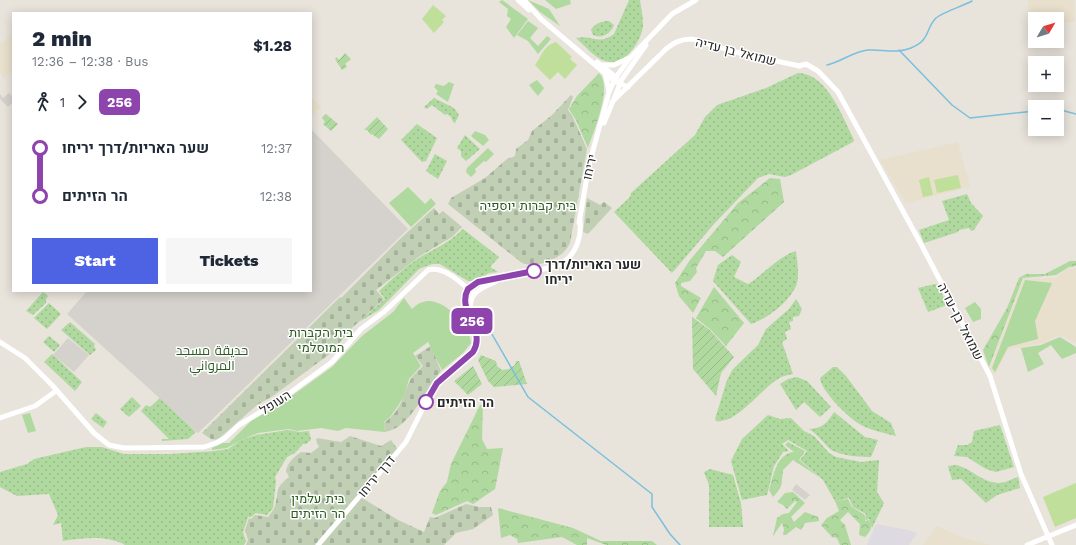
<!DOCTYPE html>
<meta charset="utf-8">
<style>
body{margin:0;font-family:"Work Sans",Cairo,Heebo,sans-serif;background:#f6f6f7;color:#1f2937;height:100vh;display:flex;flex-direction:column;font-size:15px;white-space:nowrap}
*{box-sizing:border-box;margin:0}
p{font-size:13px;color:#747a83}
.icon{flex:none;width:22px;height:22px;fill:none;stroke:currentColor;stroke-width:2;stroke-linecap:round;stroke-linejoin:round}
.map{position:relative;flex:1;overflow:hidden}
.details{position:absolute;left:12px;top:12px;width:300px;height:280px;display:flex;flex-direction:column;background:#fff;border-radius:0px;box-shadow:0 2px 10px #0003}
.details>*{flex:none}
.badge{padding:0 8px;border-radius:6px;font-size:14px;line-height:26px}
.needle{width:26px;rotate:52deg}
.fabs{position:absolute;left:1028px;top:12px;display:grid;gap:8px}
.fabs a{display:grid;place-items:center;width:36px;height:36px;border-radius:0px;background:#fff;box-shadow:0 2px 10px #0003;font-size:20px}
.map>.badge{position:absolute;translate:-50% -50%;box-shadow:0 0 0 2px #fff}
.legs{display:flex;align-items:center;gap:6px;height:44px;padding:0 20px;font-size:13px}
.legs p{margin-inline-start:auto}
.overview{display:flex;align-items:center;justify-content:space-between;height:68px;padding:0 20px}
h1{font-size:22px;font-weight:800;line-height:30px}
.action{display:flex;gap:8px;margin-top:auto;padding:8px 20px}
.action a{flex:1;height:46px;border-radius:0px;background:#4e63e3;color:#fff;font-size:16px;font-weight:800;line-height:46px;text-align:center}
.action a+a{background:#f6f6f7;color:#1f2937}
ul{padding:0 20px;list-style:none}
li{display:flex;align-items:center;gap:14px;height:48px;font-size:15px}
li i{display:grid;place-items:center;width:6px;height:100%;margin:0 5px;background:currentColor}
li i::after{content:'';width:10px;height:10px;margin:-5px;border:3px solid;border-radius:50%;background:#fff}
li p{margin-inline-start:auto}
li:first-child i{background:linear-gradient(#0000 50%,currentColor 0)}
li:last-child i{background:linear-gradient(currentColor 50%,#0000 0)}
.map>svg:first-child{display:block}
.industrial{fill:#dddbe1}
.education{fill:#e8e0cc}
.grass{fill:url(#grass-dots)}
.forest{fill:url(#forest-crowns)}
.cemetery{fill:url(#cemetery-stones)}
.park{fill:#afd99e}
.garden{fill:url(#garden-furrows)}
.pitch{fill:#bfdf9b}
.plaza{fill:#d5d2cd}
.lines{fill:none;stroke-linecap:round;stroke-linejoin:round}
.stream{stroke:#7abfde;stroke-width:1.5}
.secondary{stroke:#fff;stroke-width:5}
.line-1-casing{stroke:#fff;stroke-width:9}
.line-1{stroke:#8e44ad;stroke-width:6}
.stop-1-dot{fill:#fff;stroke:#8e44ad;stroke-width:2}
.labels{text-anchor:middle;stroke-width:3;stroke-linejoin:round;paint-order:stroke}
.street-label{font-size:13px;fill:#282828;stroke:#fff}
.park-label{font-size:13px;fill:#2b5b22;stroke:#fff}
.stop-label{font-size:13px;font-weight:bold;fill:#282828;stroke:#fff;text-anchor:start}
</style>
<div class="map">
<svg width="1076" height="545" viewBox="0 0 1076 545">
<defs>
<pattern id="grass-dots" width="8" height="8" patternUnits="userSpaceOnUse"><rect width="8" height="8" fill="#afd99e"/><path d="M2 2h.1M6 6h.1" fill="none" stroke="#97ba88" stroke-width="1.8" stroke-linecap="round"/></pattern>
<pattern id="forest-crowns" width="20" height="18" patternUnits="userSpaceOnUse"><rect width="20" height="18" fill="#afd99e"/><path d="M2 6a3 3 0 1 1 6 0M12 15a3 3 0 1 1 6 0" fill="none" stroke="#97ba88"/></pattern>
<pattern id="cemetery-stones" width="16" height="16" patternUnits="userSpaceOnUse"><rect width="16" height="16" fill="#c1d0b4"/><path d="M2 7V4a2 2 0 0 1 4 0v3zM10 15v-3a2 2 0 0 1 4 0v3z" fill="#a6b39b"/></pattern>
<pattern id="garden-furrows" width="10" height="10" patternUnits="userSpaceOnUse"><rect width="10" height="10" fill="#afd99e"/><path d="M-1 1l2-2M0 10L10 0M9 11l2-2" fill="none" stroke="#97ba88"/></pattern>
</defs>
<rect width="100%" height="100%" fill="#e8e3db"/>
<!-- industrial -->
<path class="industrial" d="M876 524 908 530 917 533 909 545H867Z"/>
<!-- education -->
<g class="education">
<path d="M1028 0H1074L1075 22 1057 23V19H1035V25H1029Z"/>
<path d="M12 34 13 70 4 78 0 73V44Z"/>
<path d="M311 97 322 107 311 117Z"/>
<path d="M958 142 970 187 906 203 880 160Z"/>
<path d="M1076 268V343L1065 337 1059 335 1043 343 1008 349 995 375 990 369 1023 279 1056 278 1067 269Z"/>
<path d="M937 526 961 537 991 545H923Z"/>
</g>
<!-- grass -->
<g class="grass">
<path d="M629 0H640C641 8 643 17 643 25 642 41 624 68 605 61 595 58 585 46 576 38 592 34 598 46 614 34Z"/>
<path d="M609 21 614 25C611 34 601 39 593 35L591 30C595 23 602 21 609 21Z"/>
<path d="M798 73C827 73 843 118 854 140L853 142 791 175 785 177 769 174 758 178 714 224 672 273 614 212 630 197 631 193 695 135 705 117 717 105 766 88Z"/>
<path d="M434 98 454 108 459 115 455 123 453 122 451 117 447 114 445 115 432 105 427 109 424 107Z"/>
<path d="M417 124 437 138 426 161 422 162 401 140Z"/>
<path d="M465 135 480 149 466 161 461 156V151L457 148Z"/>
<path d="M435 154 447 161 438 179 426 171Z"/>
<path d="M967 194 971 203 983 216 974 230 971 231 969 228 959 230 958 232 924 243 919 230 949 220 942 201Z"/>
<path d="M463 229 499 257 490 267 498 272 489 273 474 281H468L440 264H432L419 269 379 310 359 322 385 299 379 291C392 279 406 266 422 256 437 248 451 241 463 229Z"/>
<path d="M796 251C797 261 800 277 796 286 789 302 767 319 751 324L713 281 718 265 732 255 741 262 734 277 748 284C764 274 779 256 796 251Z"/>
<path d="M935 284 938 285 947 305 928 312 918 288Z"/>
<path d="M43 292 48 296 46 299V303L33 315 26 311Z"/>
<path d="M796 299 802 309 799 316 793 317V321L789 322 791 329 785 332 787 339 782 342 793 374C788 375 782 376 778 379 761 389 737 424 716 421L715 419 727 380 733 369 758 345 766 329 789 309Z"/>
<path d="M49 303 61 314 47 329 34 318Z"/>
<path d="M70 322 95 344 94 346 96 350 90 355 61 330Z"/>
<path d="M49 336 60 345 54 352 43 342Z"/>
<path d="M52 354 82 382 75 391 44 362Z"/>
<path d="M833 367H837L846 376 872 411 891 423 896 436C885 433 873 431 863 426 850 420 821 391 820 378Z"/>
<path d="M797 377 807 381 831 407 820 417 804 402 796 410 780 384 788 379Z"/>
<path d="M132 397 141 406 129 417 120 409Z"/>
<path d="M160 398 196 432 188 439 162 441V439H169L141 411 146 405 150 407Z"/>
<path d="M834 412 865 437 878 440 871 457C860 457 838 456 829 448 822 441 817 434 809 429 823 428 826 424 834 412Z"/>
<path d="M96 413 107 422 103 428 91 419Z"/>
<path d="M768 415 780 419 791 418 804 431 814 436 829 453 836 457 861 462 879 460 877 492 884 503 872 528 869 519 865 520 866 514 853 507 849 498 835 501 823 480 800 460 807 451 788 440 782 444 789 451 783 452 774 466 767 495 742 500 731 461 742 439Z"/>
<path d="M1000 425 1014 467 996 472 986 469 967 457 954 456 958 445H967L972 442 974 431Z"/>
<path d="M288 430 300 432 309 431 311 440 306 444H303L295 453 287 457 275 477 276 481 273 508 267 515 256 513 251 517H248L243 532 246 541 244 545H125C107 535 83 538 63 541L61 523 53 525 58 515 49 494 17 496 0 487V472L27 464 34 459 86 447H102L124 454H171L215 451 228 449 241 440 256 435Z"/>
<path d="M956 465C971 468 982 483 999 483 1005 483 1012 479 1018 477L1020 488 997 495 986 503 961 479 952 480 948 466Z"/>
<path d="M710 469 733 475 741 503 743 527H709V485L704 472Z"/>
</g>
<!-- forest -->
<g class="forest">
<path d="M599 73C613 87 594 130 588 148L576 120 569 109 577 96Z"/>
<path d="M770 178 780 179 784 202 723 257 715 251H706L696 268 697 272 690 281 681 283V286L701 298 693 313 679 296 675 283 690 260 738 203Z"/>
<path d="M1070 261H1076V266L1069 267 1056 275 1023 278 989 367 983 350 1007 308 1019 278 1026 274H1045Z"/>
<path d="M714 287 744 323 726 346 711 330 696 318Z"/>
<path d="M483 404 482 439 487 449 503 448 495 489 473 504 467 501 436 515 432 513 440 491 447 482 451 464 480 405Z"/>
<path d="M788 442 805 451 799 460 819 477 793 460 783 470C781 484 784 486 773 497L769 490C774 475 776 454 794 452L785 445Z"/>
<path d="M793 492 805 503 791 517 794 522 805 512 818 517 819 521 805 523 801 530 796 527 786 535H783L784 529 782 523 773 536 777 518 783 514 789 513 797 502 795 501 787 509 783 505 777 502 785 493Z"/>
<path d="M848 499 852 507 865 515V521L869 520C873 528 871 530 865 537L859 535 860 524 848 512 840 520 845 525 851 545H840L837 538 832 537 821 525 827 518 839 511 835 501Z"/>
<path d="M498 508 573 528 601 541H652L657 545H606L587 538V545H577L562 537 518 543 517 539 510 535 501 538Z"/>
</g>
<!-- cemetery -->
<g class="cemetery">
<path d="M571 95 573 97 568 110 572 115 587 149 570 243C564 258 538 269 522 263L448 204 451 198 485 178 507 159 515 156 516 149 528 140 532 131 551 116Z"/>
<path d="M587 198 600 205 604 202 612 208 588 234 583 232Z"/>
<path d="M434 208 439 214 443 211 462 227 452 237 420 256 376 290 384 299 352 328 331 353 273 396 257 405 217 440 211 439 202 433 340 297 341 298 400 239Z"/>
<path d="M431 346 441 371C425 389 411 428 385 432L384 423C403 408 401 399 410 380 413 375 419 370 423 366L415 356Z"/>
<path d="M350 436 381 446 391 440 398 450 359 496 398 520 424 532 430 517 435 518 466 504 479 507H491L493 515 473 529 456 533 444 545H246L248 540 245 530 249 518 251 519 255 515 268 517C270 514 274 510 275 506 280 490 273 490 289 477L286 471C288 462 294 457 301 452L311 453 319 447 316 440 317 438 341 442Z"/>
</g>
<!-- park -->
<g class="park">
<path d="M502 0 528 19 514 38 506 27 511 19 507 16 508 9 499 2Z"/>
<path d="M528 0 549 9 560 26 540 12Z"/>
<path d="M545 0H570L571 4 556 9Z"/>
<path d="M528 21 538 28 530 38 538 46 547 36 551 39 538 54 528 41 517 35Z"/>
<path d="M537 80 544 88 538 96 529 85Z"/>
<path d="M449 82 454 84 448 102 436 94 438 91 434 87 436 84 444 86Z"/>
<path d="M475 131 485 135 489 140 483 146 471 136Z"/>
<path d="M488 148 494 154 486 162 484 161 475 169 476 172 471 177 466 172 467 168Z"/>
<path d="M408 187 425 204 431 198 436 204 411 227 389 203Z"/>
<path d="M1025 280 1052 283 1035 321 1038 339 1008 347 995 372 992 368Z"/>
<path d="M404 298 412 309C415 306 419 303 423 302 434 298 450 308 456 317L463 315 467 325 471 343 463 353 442 370 428 342 413 353 421 366 409 379 404 396 398 406 390 417 384 422 385 432 346 428 338 431 321 428 297 431 289 429 258 433 241 440 227 448 212 450V448L223 443H229L251 421 293 395 332 367 362 336 393 312Z"/>
<path d="M975 302 981 309V319L973 322 965 308Z"/>
<path d="M1060 337 1076 347V353L1062 359 1051 345 1038 353 1044 364 1028 372 1021 348 1041 345Z"/>
<path d="M30 413 36 431 28 433 22 415Z"/>
</g>
<!-- garden -->
<g class="garden">
<path d="M345 53 351 59 345 64 347 67 342 70 335 59 337 57 339 60Z"/>
<path d="M326 114 338 124 331 131 323 124 325 122 322 118Z"/>
<path d="M377 117 388 129 379 139 372 134 371 135 367 130H364Z"/>
<path d="M692 317 710 330 734 357 721 373 716 396 693 369Z"/>
<path d="M481 355 496 361 497 366 502 370 509 369 515 365 516 361H519L527 384 494 387 488 381 478 360Z"/>
<path d="M473 366 482 384 468 395 454 381Z"/>
</g>
<!-- pitch -->
<g class="pitch">
<path d="M433 5 446 16 442 20 444 22 434 33 422 19Z"/>
<path d="M556 42 572 57 570 59 577 65 565 79 558 72 550 80 535 65C542 56 543 46 556 42Z"/>
<path d="M958 175 961 188 937 193 934 180Z"/>
<path d="M929 177 933 195 923 197 919 180Z"/>
<path d="M1076 483V518L1055 527 1043 497Z"/>
</g>
<!-- plaza -->
<g class="plaza">
<path d="M9 93 13 97V102L8 107 0 99V94L3 98Z"/>
<path d="M311 129 408 229 198 433 67 314 87 291H311Z"/>
<path d="M68 338 89 355 74 372 53 355Z"/>
<path d="M796 484 810 495 805 500 792 490Z"/>
</g>
<g class="lines">
<!-- stream -->
<g class="stream">
<path d="M899 50 952 105 970 118 1035 111"/>
<path d="M827 65C841 62 854 51 868 50 881 49 897 54 911 48 931 40 925 29 936 18 943 12 963 6 972 1"/>
<path d="M1057 109 1076 114"/>
<path d="M489 329 528 397 652 494V507L670 534 680 545"/>
</g>
<!-- secondary -->
<g class="secondary">
<path d="M518 0 529 10"/>
<path d="M524 0 541 19 614 81 628 87"/>
<path d="M597 62 617 78"/>
<path d="M602 65H614L629 58"/>
<path d="M799 66 806 64 818 71 838 92 922 246 990 376 1021 474 1052 545"/>
<path d="M605 73 609 91"/>
<path d="M612 102 666 49C675 42 681 39 692 39L743 54 800 66"/>
<path d="M604 123 622 79 646 45"/>
<path d="M579 223 589 165 609 92 616 77 630 58 672 14 696 0"/>
<path d="M470 314C468 293 479 289 495 282"/>
<path d="M0 342 25 358 52 385 94 433 109 445 124 448 204 447 216 443 225 438 239 425 279 401 332 362 361 329 385 311 428 270C444 265 462 284 474 294"/>
<path d="M0 418 35 406 56 391"/>
<path d="M318 545 406 442 433 388 475 349C484 327 457 310 468 289L478 282 554 267C574 260 582 240 580 220"/>
<path d="M1027 545 1076 525"/>
</g>
</g>
<g class="lines">
<!-- line-1 casing -->
<g class="line-1-casing">
<path id="line-1" d="M426 402 437 383 473 352C487 330 456 311 468 289L478 282 534 271"/>
</g>
<!-- line-1 -->
<use href="#line-1" class="line-1"/>
</g>
<!-- markers -->
<g class="stop-1-dot">
<circle cx="534" cy="271" r="7"/>
<circle cx="426" cy="402" r="7"/>
</g>
<g class="labels">
<!-- street labels -->
<g class="street-label">
<text transform="translate(736 51) rotate(14)" y="5">שמואל בן עדיה</text>
<text transform="translate(589 167) rotate(-77)" y="5">יריחו</text>
<text transform="translate(961 321) rotate(63)" y="5">שמואל בן-עדיה</text>
<text transform="translate(275 402) rotate(-32)" y="5">העופל</text>
<text transform="translate(376 476) rotate(-50)" y="5">דרך יריחו</text>
</g>
<!-- park labels -->
<g class="park-label">
<text x="528" y="210">בית קברות יוספיה</text>
<text x="321" y="337">בית הקברות<tspan x="321" dy="15">המוסלמי</tspan></text>
<text x="212" y="355">حديقة مسجد<tspan x="212" dy="15">المرواني</tspan></text>
<text x="318" y="503">בית עלמין<tspan x="318" dy="15">הר הזיתים</tspan></text>
</g>
<!-- stop labels -->
<g class="stop-label">
<text x="545" y="269">שער האריות/דרך<tspan x="545" dy="15">יריחו</tspan></text>
<text x="437" y="407">הר הזיתים</text>
</g>
</g>
</svg>
<div class="fabs">
<a><svg class="needle" viewBox="-14 -14 28 28"><path d="M0-13l5 13h-10z" fill="#e53935"/><path d="M0 13l5-13h-10z" fill="#747a83"/></svg></a>
<a>+</a>
<a>−</a>
</div>
<b class="badge" style="left:472px;top:321px;background:#8e44ad;color:#fff">256</b>
<section class="details">
<div class="overview"><div><h1>2 min</h1><p>12:36 – 12:38 · Bus</p></div><b>$1.28</b></div>
<div class="legs"><svg class="icon" aria-label="walk" viewBox="0 0 24 24"><circle cx="13" cy="4" r="2"/><path d="M13 8l-2 6 4 7M11 14l-3 7M7 12l3-4h3l4 4"/></svg>1<svg class="icon" aria-label="forward" viewBox="0 0 24 24"><path d="M9 5l7 7-7 7"/></svg><b class="badge" style="background:#8e44ad;color:#fff">256</b></div>
<ul>
<li><i style="color:#8e44ad"></i><b>שער האריות/דרך יריחו</b><p>12:37</p></li>
<li><i style="color:#8e44ad"></i><b>הר הזיתים</b><p>12:38</p></li>
</ul>
<div class="action"><a>Start</a><a>Tickets</a></div>
</section>
</div>
